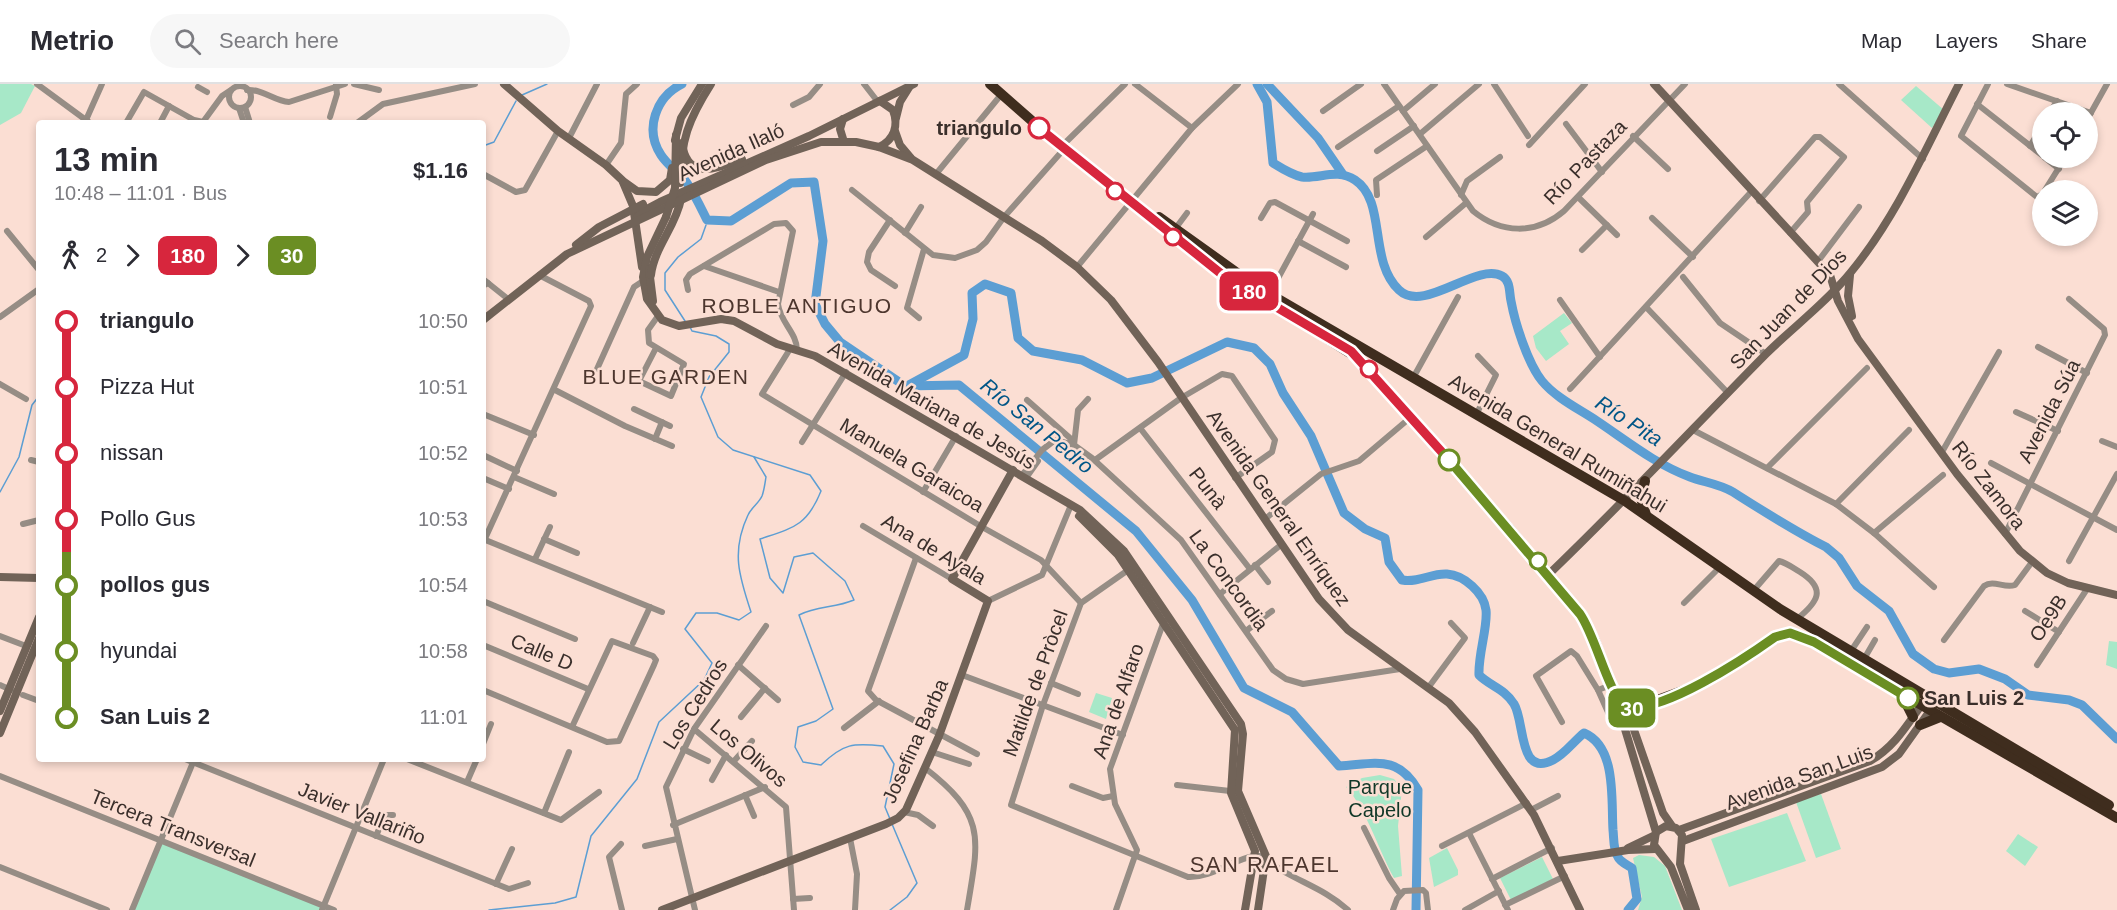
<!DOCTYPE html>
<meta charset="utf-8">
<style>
body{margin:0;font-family:Helvetica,sans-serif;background:#f7f7f7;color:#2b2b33;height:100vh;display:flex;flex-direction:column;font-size:22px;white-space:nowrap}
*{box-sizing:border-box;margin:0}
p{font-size:20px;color:#7c7c81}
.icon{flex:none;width:33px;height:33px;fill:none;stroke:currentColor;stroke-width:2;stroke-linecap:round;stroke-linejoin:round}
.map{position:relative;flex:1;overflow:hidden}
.details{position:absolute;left:36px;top:36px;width:450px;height:642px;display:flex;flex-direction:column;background:#fff;border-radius:6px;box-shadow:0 3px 9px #0003}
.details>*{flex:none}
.badge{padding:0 12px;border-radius:9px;font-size:21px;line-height:39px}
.buttons{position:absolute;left:2032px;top:18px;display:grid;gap:12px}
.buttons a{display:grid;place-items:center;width:66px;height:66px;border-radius:50%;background:#fff;box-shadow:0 3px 9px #0003;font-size:30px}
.map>.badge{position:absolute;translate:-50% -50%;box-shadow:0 0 0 3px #fff}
.legs{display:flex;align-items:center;gap:9px;height:66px;padding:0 18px;font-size:20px}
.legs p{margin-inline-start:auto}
.head{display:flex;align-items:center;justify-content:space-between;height:102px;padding:0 18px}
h1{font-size:33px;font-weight:700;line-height:45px}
ul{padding:0 18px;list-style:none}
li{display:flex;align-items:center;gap:21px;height:66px;font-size:22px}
li i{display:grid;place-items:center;width:9px;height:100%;margin:0 8px;background:currentColor}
li i::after{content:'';width:15px;height:15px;margin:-8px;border:4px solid;border-radius:50%;background:#fff}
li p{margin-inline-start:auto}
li:first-child i{background:linear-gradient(#0000 50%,currentColor 0)}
li:last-child i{background:linear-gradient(currentColor 50%,#0000 0)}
header{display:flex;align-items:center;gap:36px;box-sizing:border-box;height:84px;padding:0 30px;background:#fff;border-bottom:2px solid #e1e1e2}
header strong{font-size:28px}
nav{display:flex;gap:33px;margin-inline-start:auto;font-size:21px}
.search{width:420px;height:54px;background:#f7f7f7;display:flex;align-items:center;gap:15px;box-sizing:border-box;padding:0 21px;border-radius:33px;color:#7c7c81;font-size:22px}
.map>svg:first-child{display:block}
.green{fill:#a7e8c8}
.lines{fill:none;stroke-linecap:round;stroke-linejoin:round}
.stream{stroke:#5c9ed3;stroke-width:1.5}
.river{stroke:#5c9ed3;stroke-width:9}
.street{stroke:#968d85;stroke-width:6}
.secondary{stroke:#716358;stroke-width:8}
.highway{stroke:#3f2d1e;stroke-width:10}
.secondary-bridge{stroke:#716358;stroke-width:8}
.line-1-casing{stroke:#fff;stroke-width:14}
.line-2-casing{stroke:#fff;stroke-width:14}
.line-1{stroke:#d7263d;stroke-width:9}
.line-2{stroke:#6b8e23;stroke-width:9}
.stop-1-dot{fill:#fff;stroke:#d7263d;stroke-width:3}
.stop-2-dot{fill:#fff;stroke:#6b8e23;stroke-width:3}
.labels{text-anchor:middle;stroke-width:5;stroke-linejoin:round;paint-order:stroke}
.stop-label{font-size:20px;font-weight:bold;fill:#3a2f2b;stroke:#fbded3;text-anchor:end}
.street-label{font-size:20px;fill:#3a2f2b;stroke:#fbded3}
.park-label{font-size:20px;fill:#103727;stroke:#fbded3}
.neighbourhood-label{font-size:21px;letter-spacing:1.5px;fill:#4d362e;stroke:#fbded3}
.water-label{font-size:21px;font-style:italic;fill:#015687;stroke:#fbded3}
.quarter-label{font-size:22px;letter-spacing:1.5px;fill:#4d362e;stroke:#fbded3}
</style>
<header>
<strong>Metrio</strong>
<div class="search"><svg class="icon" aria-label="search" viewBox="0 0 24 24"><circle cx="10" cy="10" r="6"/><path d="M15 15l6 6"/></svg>Search here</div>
<nav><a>Map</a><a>Layers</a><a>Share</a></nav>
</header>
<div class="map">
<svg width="2117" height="826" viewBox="0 0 2117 826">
<rect width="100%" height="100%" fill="#fbded3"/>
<!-- green -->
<g class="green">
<path d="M0 0H31L35 2 21 29 0 41Z"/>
<path d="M1916 2 1944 26 1932 44 1901 16Z"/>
<path d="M1564 229 1572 239 1560 247 1569 260 1546 277 1536 264 1533 252Z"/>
<path d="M2109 557 2117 558V585L2106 581Z"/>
<path d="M1096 609 1112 614 1106 635 1089 628Z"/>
<path d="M1380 691 1394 695 1402 705 1398 742 1402 792 1394 794C1378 765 1367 726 1346 703L1362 694Z"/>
<path d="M1821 710 1841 765 1816 774 1796 718Z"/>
<path d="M1787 729 1806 777 1729 803 1711 755Z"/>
<path d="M2018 750 2038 763 2025 782 2006 767Z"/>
<path d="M161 756 324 822 322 826H132Z"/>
<path d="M1447 764 1458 786V791L1434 803 1429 774Z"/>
<path d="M1639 771 1654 773 1665 782 1682 826H1638L1642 813 1633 774Z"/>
<path d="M1542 773 1553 795 1511 816 1500 794Z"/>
</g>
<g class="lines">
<!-- stream -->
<g class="stream">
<path d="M522 11 547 0"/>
<path d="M483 62 494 58 516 17"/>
<path d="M685 237 665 206V189L678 173 701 155 706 141"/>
<path d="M690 243 692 247 716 252 729 260V268L709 293 701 313 718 353 733 366 810 391 821 407C807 442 793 444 760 455L770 494 783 509 794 473 813 469 845 497 854 516C835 524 817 522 799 531L833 625 816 637 798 643 795 663 803 678 821 681C844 659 853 659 883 662L894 680 885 723 890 735"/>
<path d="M0 408 19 373 32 321 39 312"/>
<path d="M489 826 555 819 576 813 591 752 637 695 659 638 704 596 712 579 685 545 696 529H717L739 536 751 528C739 492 731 467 748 431 751 424 759 419 762 412 764 407 765 399 766 393L754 373"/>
<path d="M890 826 907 813 917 799 892 740"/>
</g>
<!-- river -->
<g class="river">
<path d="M682 0C656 13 644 45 661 71 668 82 680 89 687 99 695 111 701 124 707 136L731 137 791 99 814 98 823 157 815 220 825 240 840 258 905 302 959 301 1136 447 1192 516 1244 604 1292 628 1339 682C1375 680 1397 670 1418 706L1416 826"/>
<path d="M1257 0 1267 18 1273 79C1281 84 1292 91 1302 93 1320 95 1337 84 1355 96 1387 117 1368 177 1399 206 1424 230 1476 178 1502 192 1511 197 1509 209 1511 217 1515 239 1528 280 1542 297 1556 314 1579 325 1597 337 1627 357 1655 380 1690 393 1703 398 1720 400 1733 408 1763 427 1794 447 1826 463L1839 474 1857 502 1889 527 1913 570 1934 585 1949 589 1979 585 2005 595 2028 611 2069 616 2082 621 2117 655"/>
<path d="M1267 0 1318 54 1342 89"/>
<path d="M907 302 964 271 973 235 972 209 985 200 1011 209 1018 254 1033 267 1082 276 1127 299 1152 294 1227 258 1254 264 1270 280 1283 309 1311 352 1344 429 1365 445 1385 454 1389 478 1402 496C1419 499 1431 489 1447 490 1464 491 1484 509 1486 526 1488 543 1478 570 1479 591 1490 602 1505 605 1514 620 1525 637 1518 694 1553 676 1565 670 1574 657 1584 649 1617 663 1611 716 1613 746 1614 754 1613 766 1618 773 1620 778 1628 781 1632 784L1637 815 1628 826"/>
</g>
<!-- street -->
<g class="street">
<path d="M37 0 90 39"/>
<path d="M354 0 379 6"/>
<path d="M864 0 878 18"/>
<path d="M1135 0 1192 44"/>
<path d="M1384 0 1473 127C1501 150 1536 151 1564 127L1685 0"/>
<path d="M1494 0 1528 52"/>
<path d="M1839 0 1923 75"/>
<path d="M1988 0 1961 52 2037 113 2043 110"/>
<path d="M2007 0 2091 29"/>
<circle cx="240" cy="13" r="11"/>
<path d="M198 3 207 8"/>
<path d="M247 6C263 5 274 17 289 18L345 0"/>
<path d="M1977 20 2043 72"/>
<path d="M793 21 809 13 820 0"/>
<path d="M245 23 250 39"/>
<path d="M239 24 244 39"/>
<path d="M1323 27 1361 0"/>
<path d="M1403 27 1435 0"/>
<path d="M2050 28 2057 17"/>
<path d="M330 33 337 10 336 1"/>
<path d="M2088 34 2107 0"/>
<path d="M86 36 102 0"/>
<path d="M126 39 144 8 194 36 203 38 222 12 231 6"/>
<path d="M160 39 169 22"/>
<path d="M357 39 383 20 475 0"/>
<path d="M1566 40 1602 88"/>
<path d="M1420 50 1479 0"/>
<path d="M1633 52 1668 85"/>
<path d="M569 54 597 0"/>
<path d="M1066 58 1125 0"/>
<path d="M1529 61 1585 0"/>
<path d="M2030 62 2043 41"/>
<path d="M1338 63 1399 22"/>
<path d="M1377 67 1414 42"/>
<path d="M2045 74 2059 85"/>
<path d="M606 81 621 59 626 10 637 0"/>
<path d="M483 90 516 108 525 106 558 47"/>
<path d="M936 90 1000 12"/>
<path d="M852 106 933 171 955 174 977 166 986 158 1004 133 1064 65"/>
<path d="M2045 106 2065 74"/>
<path d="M1377 111 1376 96 1427 62"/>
<path d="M1461 111 1467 97 1500 73"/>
<path d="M1578 113 1617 151"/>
<path d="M1759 117 1815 53H1820L1844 73 1807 118 1808 128 1790 149"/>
<path d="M1261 134 1270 119 1275 118 1347 157"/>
<path d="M1652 134 1693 173"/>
<path d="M890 136 869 168 867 178 871 186 895 202"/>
<path d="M1175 145 1187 129"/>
<path d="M7 147 39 186"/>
<path d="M905 149 921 123"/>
<path d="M1426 153 1466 119"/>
<path d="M1298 157 1346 183"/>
<path d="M1582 166 1607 141"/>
<path d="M1819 176 1859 123"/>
<path d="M704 182 779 208"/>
<path d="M1077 183 1192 44 1238 0"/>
<path d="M1683 193 1720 239 1766 270"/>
<path d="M483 195 488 199 483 202"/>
<path d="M488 199 508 215"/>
<path d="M688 206 686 196 690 190 774 140 786 139 793 147 778 220C780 238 797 249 797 266"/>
<path d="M1270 209 1313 130"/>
<path d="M1560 216 1600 273"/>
<path d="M1646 223 1728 309"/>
<path d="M0 233 39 205"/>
<path d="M919 234 907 224 924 165"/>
<path d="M2038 263 2087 289"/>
<path d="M656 264 639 297 671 312 684 280 649 259 648 246 658 232"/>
<path d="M790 265 762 310 982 443 1041 476 1081 519"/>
<path d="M597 285 634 203 643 197"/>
<path d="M1413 294 1458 213"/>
<path d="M0 300 26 315"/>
<path d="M1570 305 1751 108"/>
<path d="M555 306 625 342 672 362"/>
<path d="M1027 316 1070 354 1072 360"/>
<path d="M634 325 670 342"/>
<path d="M2016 328 2058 347"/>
<path d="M483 330 534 351"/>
<path d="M1476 331 1496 291 1478 272"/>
<path d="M1140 344 1250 485"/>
<path d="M1693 346 1836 420 1874 449 1934 503"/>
<path d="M655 355 662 338"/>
<path d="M2102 357 2117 363"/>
<path d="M802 358 846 288"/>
<path d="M1074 361 1078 326 1088 315"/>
<path d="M1942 368 1999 268"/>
<path d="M483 371 517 387"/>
<path d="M31 376 39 378"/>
<path d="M1095 376 1181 314 1222 290 1232 292 1275 356 1272 368 1235 394"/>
<path d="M1991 379 2117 446"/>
<path d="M1767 384 1867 284"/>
<path d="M1022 391 1042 366 1055 356 1074 361 1092 374 1181 456 1273 586 1286 595 1303 600 1400 585"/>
<path d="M514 393 554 410"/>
<path d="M483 394 509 405"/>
<path d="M1026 394 1038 377"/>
<path d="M923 408 956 352"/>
<path d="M1836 420 1909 346"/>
<path d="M1265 435 1321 390 1359 377 1411 333"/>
<path d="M23 440 39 436"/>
<path d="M863 442 952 495"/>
<path d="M1874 449 1943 391"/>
<path d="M2005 450 2105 251 2104 245 2069 215"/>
<path d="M483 455 662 528"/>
<path d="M544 455 577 469"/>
<path d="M483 459 591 222 589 217 539 191"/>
<path d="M916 474 868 607 876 616 977 670"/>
<path d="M535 475 550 443"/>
<path d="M2069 477 2117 390"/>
<path d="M1255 481 1268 498"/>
<path d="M1131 484 1081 519 1043 621 1011 721 1188 793C1212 794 1231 776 1254 772 1266 770 1272 780 1281 786 1305 800 1327 807 1348 826"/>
<path d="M1754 506 1779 477C1787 479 1793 484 1800 488 1827 505 1818 518 1797 535"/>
<path d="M1220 510 1282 460"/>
<path d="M483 517 575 555"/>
<path d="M988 517 1042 491 1071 421"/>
<path d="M1684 519 1720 483"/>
<path d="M2025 527 2059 548"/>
<path d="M1246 547 1272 527"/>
<path d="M0 552 26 562"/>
<path d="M1944 556 1984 502C1994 495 2004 505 2015 501L2032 478"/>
<path d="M633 559 650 523"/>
<path d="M483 561 588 605"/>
<path d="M1851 567 1867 543"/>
<path d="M1864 575 1875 556"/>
<path d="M738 581 778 616"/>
<path d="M2037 581 2087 505"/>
<path d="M962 591 1123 651"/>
<path d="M1051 599 1078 610"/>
<path d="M0 601 11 606"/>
<path d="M1428 604 1465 554 1451 539"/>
<path d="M483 606 607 658 619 657 654 581 656 576 653 572 612 557 572 643"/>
<path d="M1598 606 1611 635"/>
<path d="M23 611 39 617"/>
<path d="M741 633 765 604"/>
<path d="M1562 638 1536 592 1571 567 1577 572 1598 606 1611 601"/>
<path d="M844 644 879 617"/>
<path d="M694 645 786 723 794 826"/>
<path d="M483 660 491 640"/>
<path d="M683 665 708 677"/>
<path d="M932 668 969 680"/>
<path d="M185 675 509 805 528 799"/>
<path d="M407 675 561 736 599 708"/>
<path d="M734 677 752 657"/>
<path d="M925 684C987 732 979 754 967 826"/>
<path d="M0 692 334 826"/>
<path d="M712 696 726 671"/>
<path d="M467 698 477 675"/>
<path d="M1177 701 1230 707"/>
<path d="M1072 702 1103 714 1113 712"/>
<path d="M745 711 754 732"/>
<path d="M1531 726 1558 712"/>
<path d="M904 728 918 731 933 742"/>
<path d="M544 729 569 668"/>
<path d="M673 741 765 703"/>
<path d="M1364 744 1389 794 1400 810"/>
<path d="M1469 749 1508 826"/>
<path d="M376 752 385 731H393"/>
<path d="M850 754 857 790 855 826"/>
<path d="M621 760 609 773 622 826"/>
<path d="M645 762 677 755"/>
<path d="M1442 762 1527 719"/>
<path d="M0 783 107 826"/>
<path d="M1492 795 1552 764"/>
<path d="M496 800 512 765"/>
<path d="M793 815 810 814"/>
<path d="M1505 821 1565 792"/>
<path d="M132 826 194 676"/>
<path d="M322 826 384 675"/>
<path d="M695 826 666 703 694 645 766 542"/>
<path d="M1116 826 1137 766 1115 720 1110 685 1164 537"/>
<path d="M1393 826 1397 815 1404 807 1423 806 1426 809 1428 826"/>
<path d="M1465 826 1499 807"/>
</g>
<!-- secondary -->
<g class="secondary">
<path d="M504 0 558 47 606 81 622 96 633 122 642 183"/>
<path d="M1654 0 1830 191 1838 217 1858 255 1957 390 2020 467 2047 489 2068 499 2117 511"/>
<path d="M896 34 900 18 910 2"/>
<path d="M843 35 840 45 844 58"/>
<path d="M895 47 900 61 911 74"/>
<path d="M675 56 681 34 702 0"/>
<path d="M682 59C687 98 717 84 742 75"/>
<path d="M879 63C894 56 899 42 893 26L880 17"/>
<path d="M623 97 637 107 656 108 670 96 672 84"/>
<path d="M680 99C681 56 688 36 711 0"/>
<path d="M666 133 647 173 643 193 647 215 662 236 679 242 721 235 734 237 777 260 815 272 1080 426 1124 467 1241 640 1243 650 1238 707 1266 772 1258 826"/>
<path d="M637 134 641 128 660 118 809 52 914 0"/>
<path d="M649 185 653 217"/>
<path d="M651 191C654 164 676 142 681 115"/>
<path d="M1850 191 1848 212 1852 232"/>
<path d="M483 236 567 170 766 76 821 58H856L879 63 913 76 1042 157 1077 183 1111 216 1158 278 1319 515 1348 546 1449 619 1475 648 1534 731 1580 826"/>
<path d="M1079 432 1118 471 1235 646 1231 709 1255 767 1245 826"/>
<path d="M1549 490C1623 419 1693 344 1766 270 1793 243 1826 219 1851 188 1897 132 1926 64 1959 0"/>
<path d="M0 493 39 494"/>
<path d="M1615 612 1656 748"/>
<path d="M1644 621 1636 629 1633 643 1663 729 1672 742"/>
<path d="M0 627 39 533"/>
<path d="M0 649 39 554"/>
<path d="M1679 746 1870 677C1896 662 1908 639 1925 616"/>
<path d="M1683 757 1882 683 1899 670 1934 621"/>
<path d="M1628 764 1655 751"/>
<path d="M1558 777 1628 766 1656 765"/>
<path d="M662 826 886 740 898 734 906 726 939 652 988 517 952 495 1013 386"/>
<path d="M1688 826 1671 783 1654 761 1656 748 1666 742 1676 744 1682 751 1680 780 1696 826"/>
</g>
<!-- highway -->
<g class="highway">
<path d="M990 0 1064 65 1201 175 1361 276 1509 444 1580 530 1595 557 1615 612 1625 622 1631 624 1644 621 1704 599 1783 550 1797 551 1814 559 2117 734"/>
<path d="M1159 133 1254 201 1625 417 1780 525 2109 721"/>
<path d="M1645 397 1641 414 1646 431"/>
<path d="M1903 613 1913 633"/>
<path d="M1920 641 1940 633"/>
</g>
<!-- secondary-bridge -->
<g class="secondary-bridge">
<path d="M666 133 675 104 676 51"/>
<path d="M576 161 599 143 643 120"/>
</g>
</g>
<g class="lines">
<!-- line-1 casing -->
<g class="line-1-casing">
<path id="line-1" d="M1039 44 1224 192 1351 267 1449 376"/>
</g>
<!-- line-2 casing -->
<g class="line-2-casing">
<path id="line-2" d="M1449 376 1580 530C1596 553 1608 609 1625 622 1659 632 1747 573 1775 553L1790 549 1814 558 1908 614"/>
</g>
<!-- line-1 -->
<use href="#line-1" class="line-1"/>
<!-- line-2 -->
<use href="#line-2" class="line-2"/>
</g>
<!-- markers -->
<g class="stop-1-dot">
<circle cx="1039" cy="44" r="10"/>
<circle cx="1115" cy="107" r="8"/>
<circle cx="1173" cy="153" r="8"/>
<circle cx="1369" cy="285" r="8"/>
</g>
<g class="stop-2-dot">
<circle cx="1449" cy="376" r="10"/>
<circle cx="1538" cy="477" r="8"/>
<circle cx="1908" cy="614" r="10"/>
</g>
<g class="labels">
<!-- stop labels -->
<g class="stop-label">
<text x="1022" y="51">triangulo</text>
<text x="1924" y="621" text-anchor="start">San Luis 2</text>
</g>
<!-- street labels -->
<g class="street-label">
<text transform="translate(731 68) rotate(-24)" y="7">Avenida Ilaló</text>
<text transform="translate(1585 78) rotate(-46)" y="7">Río Pastaza</text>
<text transform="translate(1788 225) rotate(-46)" y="7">San Juan de Dios</text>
<text transform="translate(932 321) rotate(30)" y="7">Avenida Mariana de Jesús</text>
<text transform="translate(2049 327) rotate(-63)" y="7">Avenida Súa</text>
<text transform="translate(1558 359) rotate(31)" y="7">Avenida General Rumiñahui</text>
<text transform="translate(912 381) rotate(31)" y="7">Manuela Garaicoa</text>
<text transform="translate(1989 401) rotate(52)" y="7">Río Zamora</text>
<text transform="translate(1208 404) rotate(52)" y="7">Punà</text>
<text transform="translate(1279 424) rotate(55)" y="7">Avenida General Enríquez</text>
<text transform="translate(934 465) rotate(31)" y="7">Ana de Ayala</text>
<text transform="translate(1229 496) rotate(54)" y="7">La Concordia</text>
<text transform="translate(2048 534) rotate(-57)" y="7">Oe9B</text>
<text transform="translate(542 568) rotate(23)" y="7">Calle D</text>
<text transform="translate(1035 599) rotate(-70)" y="7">Matilde de Pròcel</text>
<text transform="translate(1118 617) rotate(-71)" y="7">Ana de Alfaro</text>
<text transform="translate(695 620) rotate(-58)" y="7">Los Cedros</text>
<text transform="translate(915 657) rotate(-66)" y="7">Josefina Barba</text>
<text transform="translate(749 669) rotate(40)" y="7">Los Olivos</text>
<text transform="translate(1799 693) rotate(-20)" y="7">Avenida San Luis</text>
<text transform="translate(362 729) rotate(22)" y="7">Javier Vallariño</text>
<text transform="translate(173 744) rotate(22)" y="7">Tercera Transversal</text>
</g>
<!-- park labels -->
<g class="park-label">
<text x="1380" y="710">Parque<tspan x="1380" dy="23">Capelo</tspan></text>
</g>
<!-- neighbourhood labels -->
<g class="neighbourhood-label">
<text x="797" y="229">ROBLE ANTIGUO</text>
<text x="666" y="300">BLUE GARDEN</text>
</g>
<!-- water labels -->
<g class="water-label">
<text transform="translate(1629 337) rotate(33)" y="7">Río Pita</text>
<text transform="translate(1037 342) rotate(39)" y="7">Río San Pedro</text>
</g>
<!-- quarter labels -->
<g class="quarter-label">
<text x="1265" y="788">SAN RAFAEL</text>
</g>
</g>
</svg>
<div class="buttons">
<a><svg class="icon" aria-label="locate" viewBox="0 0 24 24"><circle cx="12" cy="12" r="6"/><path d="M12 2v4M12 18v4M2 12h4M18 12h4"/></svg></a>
<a><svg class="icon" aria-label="layers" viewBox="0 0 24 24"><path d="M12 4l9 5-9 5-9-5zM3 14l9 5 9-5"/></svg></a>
</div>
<b class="badge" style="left:1249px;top:207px;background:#d7263d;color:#fff">180</b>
<b class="badge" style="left:1632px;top:624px;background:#6b8e23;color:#fff">30</b>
<section class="details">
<div class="head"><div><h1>13 min</h1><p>10:48 – 11:01 · Bus</p></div><b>$1.16</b></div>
<div class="legs"><svg class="icon" aria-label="walk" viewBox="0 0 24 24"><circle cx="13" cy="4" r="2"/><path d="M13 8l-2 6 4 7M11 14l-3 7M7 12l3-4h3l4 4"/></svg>2<svg class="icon" aria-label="forward" viewBox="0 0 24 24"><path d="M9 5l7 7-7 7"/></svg><b class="badge" style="background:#d7263d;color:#fff">180</b><svg class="icon" aria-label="forward" viewBox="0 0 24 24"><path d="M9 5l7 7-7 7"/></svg><b class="badge" style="background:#6b8e23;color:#fff">30</b></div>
<ul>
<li><i style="color:#d7263d"></i><b>triangulo</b><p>10:50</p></li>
<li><i style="color:#d7263d"></i><span>Pizza Hut</span><p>10:51</p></li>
<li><i style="color:#d7263d"></i><span>nissan</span><p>10:52</p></li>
<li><i style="color:#d7263d"></i><span>Pollo Gus</span><p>10:53</p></li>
<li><i style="color:#6b8e23"></i><b>pollos gus</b><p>10:54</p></li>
<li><i style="color:#6b8e23"></i><span>hyundai</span><p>10:58</p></li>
<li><i style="color:#6b8e23"></i><b>San Luis 2</b><p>11:01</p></li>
</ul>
</section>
</div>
